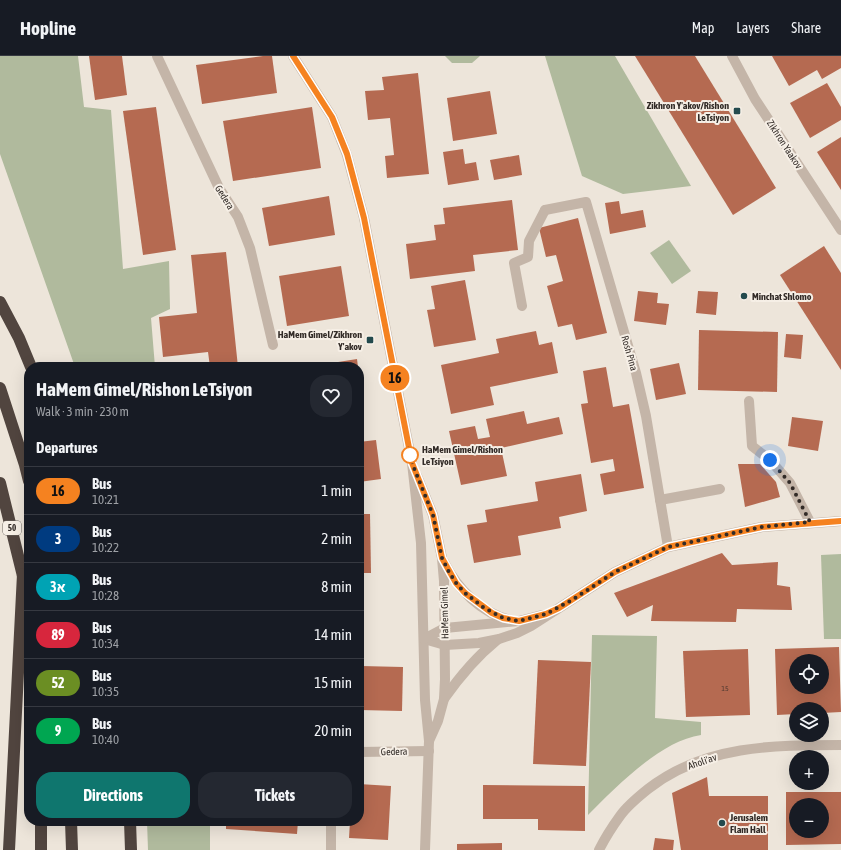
<!DOCTYPE html>
<meta charset="utf-8">
<style>
body{margin:0;font-family:"Asap Condensed",Heebo,sans-serif;background:#242831;color:#f1f3f6;height:100vh;display:flex;flex-direction:column;font-size:15px;white-space:nowrap}
*{box-sizing:border-box;margin:0}
p{font-size:13px;color:#9ea1a6}
.icon{flex:none;width:22px;height:22px;fill:none;stroke:currentColor;stroke-width:2;stroke-linecap:round;stroke-linejoin:round}
.map{position:relative;flex:1;overflow:hidden}
.side{position:absolute;left:24px;top:306px;width:340px;height:464px;display:flex;flex-direction:column;background:#171b24;border-radius:16px;box-shadow:0 4px 16px #0002}
.side>*{flex:none}
.badge{padding:0 8px;border-radius:13px;font-size:14px;line-height:26px}
.fabs{position:absolute;left:789px;top:598px;display:grid;gap:8px}
.fabs a{display:grid;place-items:center;width:40px;height:40px;border-radius:50%;background:#171b24;box-shadow:0 4px 16px #0002;font-size:20px}
.you{position:absolute;width:20px;height:20px;margin:-10px;border:3px solid #fff;border-radius:50%;background:#1a73e8;box-shadow:0 0 0 6px #1a73e833}
.map>.badge{position:absolute;translate:-50% -50%;box-shadow:0 0 0 2px #fff}
h2{padding:0 12px;font-size:15px;line-height:36px}
.round{display:grid;place-items:center;flex:none;width:42px;height:42px;border-radius:16px;background:#242831}
.overview{display:flex;align-items:center;justify-content:space-between;height:68px;padding:0 12px}
h1{font-size:19px;font-weight:700;line-height:30px}
.primary-button{display:flex;gap:8px;margin-top:auto;padding:8px 12px}
.primary-button a{flex:1;height:46px;border-radius:16px;background:#0f766e;color:#fff;font-size:16px;font-weight:700;line-height:46px;text-align:center}
.primary-button a+a{background:#242831;color:#f1f3f6}
ul{padding:0;list-style:none}
li{display:flex;align-items:center;gap:12px;height:48px;padding:0 12px;border-top:1px solid #363941}
li div{flex:1}
li b{display:block;font-size:15px}
li em{font-style:normal}
li .badge{min-width:44px;font-weight:700;text-align:center}
header{display:flex;align-items:center;gap:24px;box-sizing:border-box;height:56px;padding:0 20px;background:#171b24;border-bottom:1px solid #363941}
header strong{font-size:19px}
nav{display:flex;gap:22px;margin-inline-start:auto;font-size:14px}
.map>svg:first-child{display:block}
.green{fill:#b0ba9d}
.building{fill:#b56a51;fill-rule:evenodd}
.lines{fill:none;stroke-linecap:round;stroke-linejoin:round}
.service{stroke:#c4b5a8;stroke-width:10}
.minor{stroke:#c4b5a8;stroke-width:10}
.tertiary{stroke:#c4b5a8;stroke-width:10}
.motorway{stroke:#51453f;stroke-width:12}
.line-casing{stroke:#fff;stroke-width:9}
.line{stroke:#f58220;stroke-width:6}
.walk{stroke:#322b27;stroke-width:4;stroke-dasharray:0 7.2}
.poi-dot{fill:#234a4d;stroke:#f6efe6;stroke-width:1.5}
.stop-dot{fill:#fff;stroke:#f58220;stroke-width:2}
.labels{text-anchor:middle;stroke-width:4;stroke-linejoin:round;paint-order:stroke}
.number-label{font-size:8px;fill:#533b32}
.shield{fill:#f6efe6;stroke:#6d6660;stroke-width:1}
.shield-label{font-size:9px;font-weight:bold;fill:#322b27}
.poi-label{font-size:10px;font-weight:bold;fill:#322b27;stroke:#f6efe6;text-anchor:end}
.street-label{font-size:10px;fill:#322b27;stroke:#f6efe6}
.stop-label{font-size:10px;font-weight:bold;fill:#322b27;stroke:#f6efe6;text-anchor:start}
</style>
<header>
<strong>Hopline</strong>
<nav><a>Map</a><a>Layers</a><a>Share</a></nav>
</header>
<div class="map">
<svg width="841" height="794" viewBox="0 0 841 794">
<rect width="100%" height="100%" fill="#ede5da"/>
<!-- green -->
<g class="green">
<path d="M0 0H78L84 51 111 54 123 213 169 205 170 253 151 262 155 311H75L0 98Z"/>
<path d="M445 0H480L472 7H452Z"/>
<path d="M545 0H615L691 130 623 138 582 120Z"/>
<path d="M669 184 691 215 672 228 650 197Z"/>
<path d="M841 498V583H824L821 499Z"/>
<path d="M592 579 657 580 655 662 701 666V679C660 685 616 731 588 759Z"/>
<path d="M147 765H210V794H148Z"/>
</g>
<!-- building -->
<g class="building">
<path d="M89 0H122L127 39 95 44Z"/>
<path d="M263 0H272L277 37 202 48 196 9Z"/>
<path d="M635 0H695L776 132 733 159Z"/>
<path d="M772 0H841V12L822 23 817 14 789 30Z"/>
<path d="M418 17 429 118 387 122 385 100 394 99 390 62 368 64 365 35 384 34 382 21Z"/>
<path d="M827 27 841 51V64L810 82 790 47Z"/>
<path d="M490 35 497 78 453 85 447 42Z"/>
<path d="M156 51 176 194 143 199 123 55Z"/>
<path d="M312 51 321 112 233 125 223 65Z"/>
<path d="M841 81V134L817 96Z"/>
<path d="M463 93 465 108 476 106 479 124 448 129 443 96Z"/>
<path d="M519 99 522 119 494 124 490 104Z"/>
<path d="M329 140 335 179 269 190 262 152Z"/>
<path d="M512 144 518 194 473 199 475 215 410 223 406 188 436 184 434 169 445 168 443 152Z"/>
<path d="M619 145 621 158 643 154 646 171 610 178 605 147Z"/>
<path d="M578 162 607 277 576 284 572 268 558 271 547 230 563 225 556 199 546 201 539 172Z"/>
<path d="M824 190 841 217V314L780 219Z"/>
<path d="M226 196 238 311H210L208 296 163 301 159 261 197 257 191 199Z"/>
<path d="M341 210 349 260 287 270 279 220Z"/>
<path d="M465 224 476 284 434 291 427 254 435 253 431 230Z"/>
<path d="M638 235 658 237 657 247 669 248 666 269 634 265Z"/>
<path d="M698 235 718 236 716 259 696 257Z"/>
<path d="M699 274 778 276 777 336 698 334Z"/>
<path d="M536 275 539 289 552 286 558 317 490 331 494 349 451 358 441 309 499 297 496 283Z"/>
<path d="M786 278 803 279 801 303 784 301Z"/>
<path d="M357 303 358 311H313V310Z"/>
<path d="M679 307 686 338 656 344 650 313Z"/>
<path d="M606 311 613 351 629 348 644 432 604 439 600 418 615 415 613 403 591 407 581 348 588 347 583 315Z"/>
<path d="M359 321 364 344H359Z"/>
<path d="M524 355 527 368 559 361 563 378 501 392 507 420 461 429 449 375 475 370 478 383 490 381 486 363Z"/>
<path d="M792 361 823 365 818 395 788 390Z"/>
<path d="M376 384 381 423 359 426V386Z"/>
<path d="M738 408H760L776 426 780 441 745 451Z"/>
<path d="M581 418 587 455 559 461 561 472 518 480 521 499 474 507 467 469 487 466 485 454 538 445 535 426Z"/>
<path d="M359 458H370L371 517H359Z"/>
<path d="M722 497 732 509 778 506 777 529 790 531 792 554 737 553 736 566 651 565 653 549 627 561 614 537Z"/>
<path d="M839 591 841 656 822 657V653H796V658L777 659 775 593ZM796 605H822V631H796Z"/>
<path d="M748 593 750 659 686 661 683 595Z"/>
<path d="M538 604 591 606 586 710 533 708Z"/>
<path d="M361 610 403 611 402 655 360 654Z"/>
<path d="M707 721 709 740H768V794H681L672 737Z"/>
<path d="M359 728 391 730 388 784 349 782 350 765H359Z"/>
<path d="M483 729 585 730V775L538 774V763H483Z"/>
<path d="M786 736H841V788L786 789ZM796 749H822V775H796Z"/>
<path d="M226 765H298L297 778 226 773Z"/>
<path d="M655 782 674 784 673 794H653Z"/>
<path d="M502 787V794H457V788Z"/>
</g>
<g class="lines">
<!-- service -->
<g class="service">
<path d="M522 250 514 207 528 201 529 185 545 154"/>
<path d="M749 345 752 390 770 404 790 427 810 466"/>
<path d="M660 444 720 433"/>
<path d="M359 696 429 695"/>
<path d="M331 765V794"/>
</g>
<!-- minor -->
<g class="minor">
<path d="M157 0 219 132 238 161 250 192 273 289"/>
<path d="M732 0 755 43 841 174"/>
<path d="M545 154 586 146 636 317 646 360 668 491"/>
<path d="M599 794C605 782 612 771 620 760 627 750 638 741 648 733 704 689 774 689 841 689"/>
</g>
<!-- tertiary -->
<g class="tertiary">
<path d="M293 0 332 61 347 99 364 162 412 407 421 487 425 644 429 685 425 794"/>
<path d="M417 420 433 459 442 502 444 525 445 623 444 643 438 665 429 685"/>
<path d="M444 506C457 532 481 558 511 564"/>
<path d="M424 583 445 589 479 587 499 583 517 577 531 570 615 516 668 491 762 471 841 465"/>
<path d="M424 583 445 572 519 565 542 559"/>
<path d="M444 643C460 620 476 601 497 584"/>
</g>
<!-- motorway -->
<g class="motorway">
<path d="M0 246 19 282 31 311"/>
<path d="M0 332 25 409 29 425"/>
<path d="M0 427 24 524"/>
<path d="M71 765 72 794"/>
<path d="M130 765 131 794"/>
<path d="M9 794 23 518"/>
<path d="M41 794V765"/>
</g>
</g>
<g class="lines">
<!-- line casing -->
<g class="line-casing">
<path id="line" d="M293 0 332 61 347 98 364 162 412 407 433 459 442 502 456 527 465 537 492 557 503 562 519 565 546 558 559 552 615 516 668 491 762 471 841 465"/>
</g>
<!-- line -->
<use href="#line" class="line"/>
<!-- walk -->
<path class="walk" d="M410 399 409 392 412 407 433 459 442 502 449 516 456 527 465 537 483 551 503 562 519 565 546 558 572 544 615 516 668 491 762 471 810 466 790 427 770 404"/>
</g>
<!-- markers -->
<g class="poi-dot">
<rect x="733" y="51" width="8" height="8" rx="2"/>
<circle cx="744" cy="240" r="4"/>
<rect x="366" y="280" width="8" height="8" rx="2"/>
<circle cx="722" cy="767" r="4"/>
</g>
<circle class="stop-dot" cx="410" cy="399" r="8"/>
<g class="labels">
<!-- number labels -->
<g class="number-label">
<text x="725" y="635">15</text>
</g>
<!-- shield labels -->
<rect class="shield" x="3" y="465" width="18" height="14" rx="3"/>
<g class="shield-label">
<text x="12" y="475">50</text>
</g>
<!-- poi labels -->
<g class="poi-label">
<text x="729" y="53">Zikhron Y'akov/Rishon<tspan x="729" dy="12">LeTsiyon</tspan></text>
<text x="752" y="244" text-anchor="start">Minchat Shlomo</text>
<text x="362" y="282">HaMem Gimel/Zikhron<tspan x="362" dy="12">Y'akov</tspan></text>
<text x="730" y="765" text-anchor="start">Jerusalem<tspan x="730" dy="12">Flam Hall</tspan></text>
</g>
<!-- street labels -->
<g class="street-label">
<text transform="translate(785 88) rotate(57)" y="4">Zikhron Yaakov</text>
<text transform="translate(225 141) rotate(58)" y="4">Gedera</text>
<text transform="translate(630 297) rotate(74)" y="4">Rosh Pina</text>
<text transform="translate(444 557) rotate(-91)" y="4">HaMem Gimel</text>
<text transform="translate(394 695) rotate(-1)" y="4">Gedera</text>
<text transform="translate(702 705) rotate(-19)" y="4">Aholi'av</text>
</g>
<!-- stop labels -->
<g class="stop-label">
<text x="422" y="397">HaMem Gimel/Rishon<tspan x="422" dy="12">LeTsiyon</tspan></text>
</g>
</g>
</svg>
<div class="fabs">
<a><svg class="icon" aria-label="locate" viewBox="0 0 24 24"><circle cx="12" cy="12" r="6"/><path d="M12 2v4M12 18v4M2 12h4M18 12h4"/></svg></a>
<a><svg class="icon" aria-label="layers" viewBox="0 0 24 24"><path d="M12 4l9 5-9 5-9-5zM3 14l9 5 9-5"/></svg></a>
<a>+</a>
<a>−</a>
</div>
<div class="you" style="left:770px;top:404px"></div>
<b class="badge" style="left:395px;top:322px;background:#f58220;color:#111">16</b>
<section class="side">
<div class="overview"><div><h1>HaMem Gimel/Rishon LeTsiyon</h1><p>Walk · 3 min · 230 m</p></div><a class="round"><svg class="icon" aria-label="heart" viewBox="0 0 24 24"><path d="M12 20l-8-8c-3-5 5-10 8-4 3-6 11-1 8 4z"/></svg></a></div>
<h2>Departures</h2>
<ul>
<li><span class="badge" style="background:#f58220;color:#111">16</span><div><b>Bus</b><p>10:21</p></div><em>1 min</em></li>
<li><span class="badge" style="background:#003b80;color:#fff">3</span><div><b>Bus</b><p>10:22</p></div><em>2 min</em></li>
<li><span class="badge" style="background:#00a3b4;color:#fff">3א</span><div><b>Bus</b><p>10:28</p></div><em>8 min</em></li>
<li><span class="badge" style="background:#d7263d;color:#fff">89</span><div><b>Bus</b><p>10:34</p></div><em>14 min</em></li>
<li><span class="badge" style="background:#6b8e23;color:#fff">52</span><div><b>Bus</b><p>10:35</p></div><em>15 min</em></li>
<li><span class="badge" style="background:#00a651;color:#fff">9</span><div><b>Bus</b><p>10:40</p></div><em>20 min</em></li>
</ul>
<div class="primary-button"><a>Directions</a><a>Tickets</a></div>
</section>
</div>
